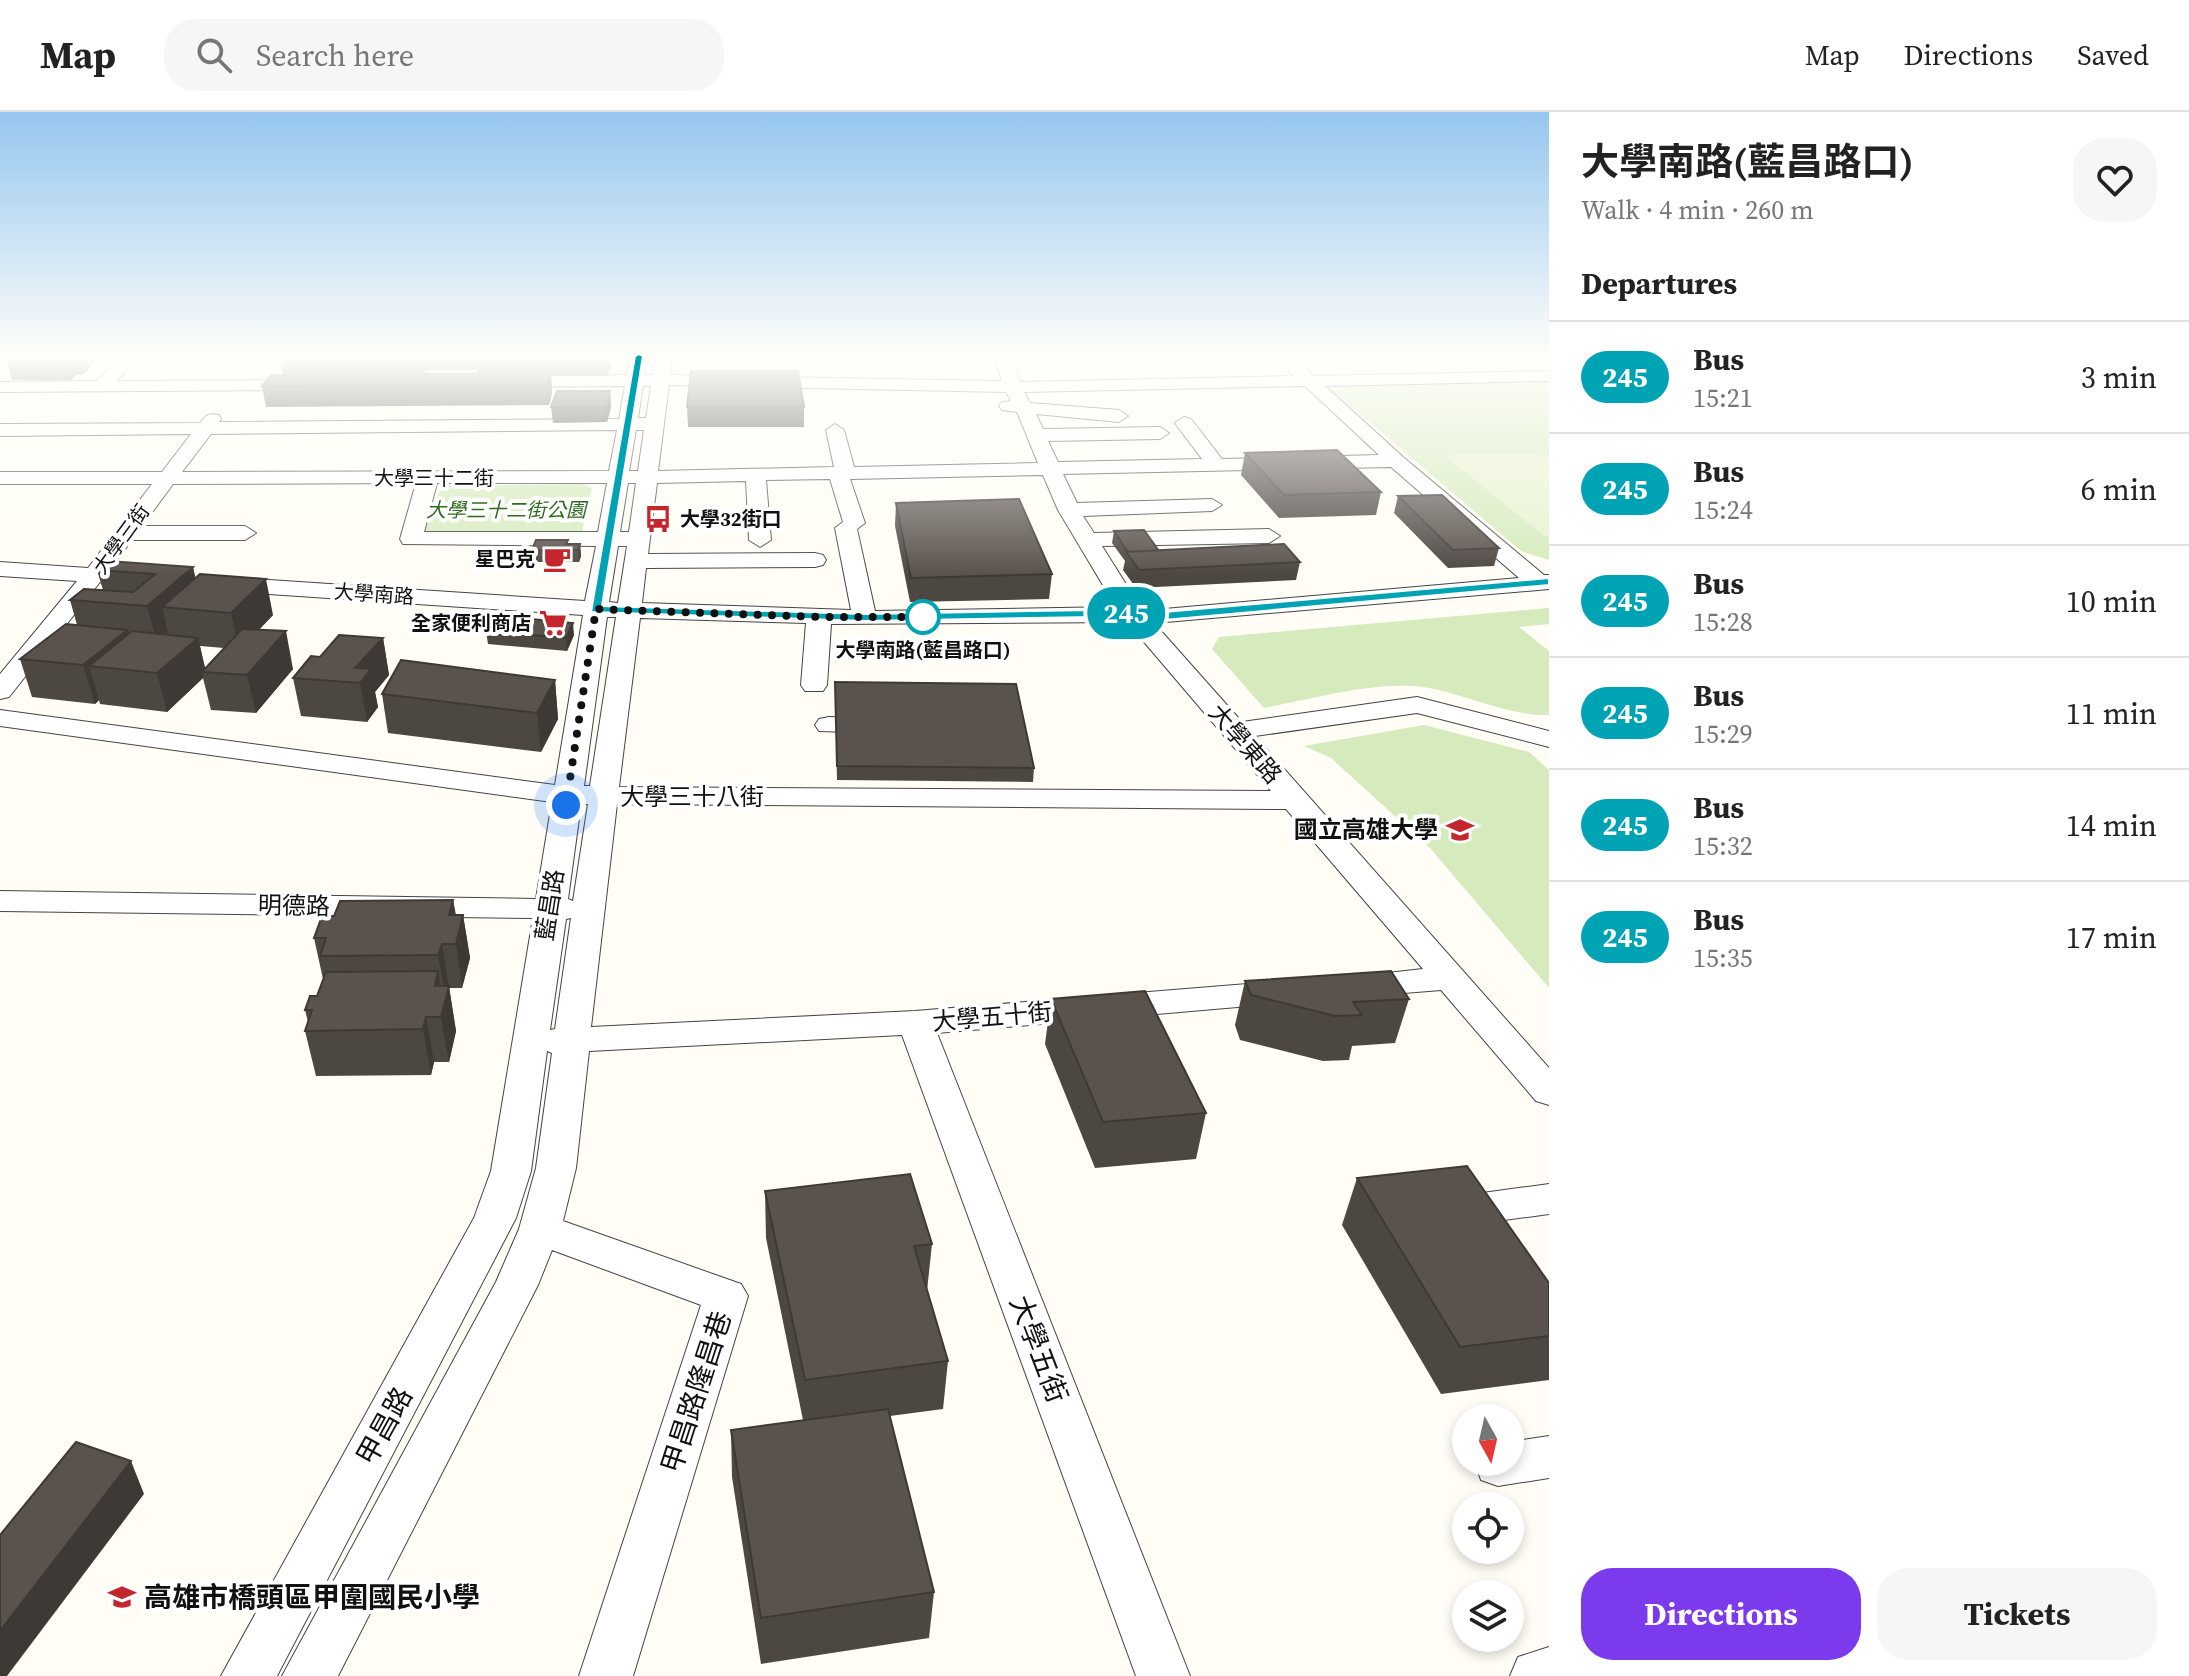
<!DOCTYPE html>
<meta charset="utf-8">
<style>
body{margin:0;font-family:"Source Serif 4","Noto Sans TC",serif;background:#f6f6f6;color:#222;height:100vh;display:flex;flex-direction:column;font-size:30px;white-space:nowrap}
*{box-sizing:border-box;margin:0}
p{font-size:26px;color:#767676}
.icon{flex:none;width:44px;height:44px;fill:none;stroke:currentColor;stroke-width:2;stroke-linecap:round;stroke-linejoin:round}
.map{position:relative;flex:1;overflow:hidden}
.side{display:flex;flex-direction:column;background:#fff;width:640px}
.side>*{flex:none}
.badge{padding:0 16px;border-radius:26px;font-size:28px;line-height:52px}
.needle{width:52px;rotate:172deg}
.buttons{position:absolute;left:1452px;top:1292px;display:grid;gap:16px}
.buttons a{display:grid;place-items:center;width:72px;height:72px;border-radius:50%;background:#fff;box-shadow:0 4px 12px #0003;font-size:40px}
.you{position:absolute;width:40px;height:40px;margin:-20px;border:6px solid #fff;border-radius:50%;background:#1a73e8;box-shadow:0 0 0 12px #1a73e833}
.map>.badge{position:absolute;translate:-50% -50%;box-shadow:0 0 0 4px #fff}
h2{padding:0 32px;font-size:30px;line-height:72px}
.round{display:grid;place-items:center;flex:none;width:84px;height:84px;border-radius:32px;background:#f6f6f6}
.summary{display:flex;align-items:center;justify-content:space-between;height:136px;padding:0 32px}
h1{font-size:38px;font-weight:700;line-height:60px}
.primary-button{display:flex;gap:16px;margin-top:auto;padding:16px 32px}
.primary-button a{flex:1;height:92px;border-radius:32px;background:#7c3aed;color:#fff;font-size:32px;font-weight:700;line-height:92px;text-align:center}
.primary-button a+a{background:#f6f6f6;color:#222}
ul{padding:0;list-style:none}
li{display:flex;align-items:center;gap:24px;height:112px;padding:0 32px;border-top:2px solid #e0e0e0}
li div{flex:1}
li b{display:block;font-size:30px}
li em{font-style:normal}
li .badge{min-width:88px;font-weight:700;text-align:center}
header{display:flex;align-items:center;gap:48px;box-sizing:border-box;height:112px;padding:0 40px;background:#fff;border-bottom:2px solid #e0e0e0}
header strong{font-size:38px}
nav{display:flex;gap:44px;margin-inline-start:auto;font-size:28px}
.search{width:560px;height:72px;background:#f6f6f6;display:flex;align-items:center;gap:20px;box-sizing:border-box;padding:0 28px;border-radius:32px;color:#767676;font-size:30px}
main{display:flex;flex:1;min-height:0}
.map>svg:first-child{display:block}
.green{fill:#d5ebbd}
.pitch{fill:#e6f2cf}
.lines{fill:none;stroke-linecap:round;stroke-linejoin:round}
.minor-casing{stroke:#444;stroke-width:2}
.minor{fill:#fff;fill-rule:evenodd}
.wall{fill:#4d4742;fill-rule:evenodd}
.shaded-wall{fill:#3f3936}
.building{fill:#5a524d;stroke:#3f3936;stroke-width:2}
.line{fill:#00a3b4;stroke:#fff;stroke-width:2}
.walk{stroke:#111;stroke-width:8;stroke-dasharray:0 14.4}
.stop-dot{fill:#fff;stroke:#00a3b4;stroke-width:4}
.labels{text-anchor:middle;stroke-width:8;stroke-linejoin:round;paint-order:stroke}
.far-street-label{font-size:20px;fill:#111;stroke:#fff}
.far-park-label{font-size:20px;font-style:italic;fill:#2f6b1f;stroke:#fff}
.far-poi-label{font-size:20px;font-weight:bold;fill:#111;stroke:#fff;text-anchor:end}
.far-stop-label{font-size:20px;font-weight:bold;fill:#111;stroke:#fff}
.street-label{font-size:24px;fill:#111;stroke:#fff}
.poi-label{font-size:24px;font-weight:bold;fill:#111;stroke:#fff;text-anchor:end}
.near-street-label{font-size:28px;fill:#111;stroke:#fff}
.near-poi-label{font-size:28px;font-weight:bold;fill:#111;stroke:#fff;text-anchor:start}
</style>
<header>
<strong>Map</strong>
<div class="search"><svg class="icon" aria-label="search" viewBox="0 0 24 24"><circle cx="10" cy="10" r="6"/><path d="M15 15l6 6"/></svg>Search here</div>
<nav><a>Map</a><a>Directions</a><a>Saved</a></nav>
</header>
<main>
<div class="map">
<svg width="1549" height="1564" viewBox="0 0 1549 1564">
<rect width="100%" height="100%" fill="#fffdf5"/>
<!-- green -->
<g class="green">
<path d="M1549 271V448L1521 439 1333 279 1341 274Z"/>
<path d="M583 372 592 376 582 420 571 423 430 424 420 419 442 374Z"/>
<path d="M1549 496V512L1519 515 1549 539V603C1506 604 1464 581 1423 575 1374 569 1312 587 1264 596L1212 537 1219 525Z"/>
<path d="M1424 613 1529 640 1549 658V876L1430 736 1331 646 1304 634Z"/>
</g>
<!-- pitch -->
<path class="pitch" d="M1519 341 1549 344V424H1544L1444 343Z"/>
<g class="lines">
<!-- minor casing -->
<g class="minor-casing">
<g id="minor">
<path d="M122 244H140L116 269 305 268 314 273 305 278 0 280V270L96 269Z"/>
<path d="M631 244H647L644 263H653L656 244H672L670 263 1002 269 994 244H1010L1020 270 1294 264 1275 244H1293L1314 264 1549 259V269L1325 274 1403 345 1544 463H1549V477L1154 511 1242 610 1417 585 1549 619V635L1417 601 1255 624 1549 956V993L1536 989 1441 878 1355 885 1343 882 1338 874 1343 866 1423 857 1286 697 617 692 591 915 915 899 1284 869 1296 872 1301 880 1296 888 1284 891 937 921 1190 1564H1136L902 923 589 939 576 1056 563 1109 741 1172 748 1184 633 1564H579L701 1193 552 1138 538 1173 338 1564H282L496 1170 519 1117 536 1056 552 941 547 939 531 1059 516 1106 277 1564H221L474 1106 491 1059 533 806 0 799V779L536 787 552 690 0 614V598L555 673 583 503 223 479 215 477 211 472 215 467 223 465 585 489 596 434 403 432 400 427 416 371 173 372 142 414H245L256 421 245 428H132L110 457 149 461 153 466 149 471 100 470 9 585 0 587V562L77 469 0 464V450L88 456 152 372H0V360H162L191 322 0 324V312L200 311C206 303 209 301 219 303L221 307 219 310 619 307 625 274 507 275 498 270 507 265 627 263ZM669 273 1006 280 1011 289 1002 290 999 294 1002 298 1017 300 1038 351 854 355 844 318 835 312 826 318 834 355 658 359ZM643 274H651L646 306H638ZM1305 274 1379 343 1222 347 1191 307 1184 305 1175 311 1202 347 1058 350 1048 329 1160 327 1169 321 1160 315 1043 317 1036 302 1119 310 1128 304 1119 298 1030 291 1024 280ZM617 318 609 359 182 360 211 322ZM636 318H644L638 359H629ZM1391 355 1519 466 1164 497 1141 496 1102 434 1269 431 1280 424 1269 417 1094 421 1083 404 1212 399 1222 393 1212 387 1077 391 1063 362ZM1043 363 1058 398 1116 495 875 499 857 417 865 411 850 367ZM830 367 843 410 835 416 851 498 642 491 646 456 815 455 823 453 826 448 823 443 815 441 648 442 657 371 746 369 749 428 760 435 771 428 766 368ZM437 371H607L598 420H424ZM628 371H636L629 420H620ZM618 434H627L618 491 609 490ZM607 505H616L590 674H584ZM640 506 806 511 801 573 805 579H823L827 573 831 512 1127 510 1271 679 619 675ZM581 692H588L573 789 568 787ZM571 806 555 917 550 918 566 807Z"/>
<path d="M829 605 890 607 894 613 890 619 880 621 819 619 815 613 819 607Z"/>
<path d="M1549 1072V1102L1453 1115 1439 1111 1433 1100 1439 1089 1453 1085Z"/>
<path d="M1549 1324V1366L1498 1374 1481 1368 1475 1350H1510V1330Z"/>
<path d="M1549 1535V1564H1510L1518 1545Z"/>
</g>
</g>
<!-- minor -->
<use href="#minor" class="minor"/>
</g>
<!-- wall -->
<g class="wall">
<path d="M5 244H93L94 251 82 263H76L71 268H12Z"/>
<path d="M279 244H610L611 255 607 264H551L552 281 549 293 266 295 262 274 283 263ZM426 258H477L478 262H423Z"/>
<path d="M610 279 611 295 607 310 553 311 551 295Z"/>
<path d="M687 295H804V315H688Z"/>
<path d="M1245 341 1381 380 1376 403 1279 406 1241 363Z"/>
<path d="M1398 384 1499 436 1494 454 1448 456 1394 401Z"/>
<path d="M896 391 1052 462 1049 487 910 490 895 414Z"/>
<path d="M1114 419 1159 439 1300 450 1296 468 1136 476 1123 458 1125 449 1112 431Z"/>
<path d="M568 432H580L581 444 579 450H534L532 438Z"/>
<path d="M193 455 195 466 273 503 259 518 293 557 256 601 211 598 203 566 167 600 100 592 99 588 95 592 32 585 20 547 77 513 70 488 103 478 97 458ZM200 534 224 536 205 556Z"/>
<path d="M486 519 574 523 567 539 488 532Z"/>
<path d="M383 526 389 563 375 580 378 595 367 610 301 604 293 566 320 545Z"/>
<path d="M555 568 558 607 541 640 388 621 382 582Z"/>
<path d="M835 570 1034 656 1033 670 837 668Z"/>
<path d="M453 788 456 803H463L470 846 462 876H449L456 919 449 950H434L431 963 316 964 305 919 308 910 305 898 317 884 323 867 314 826 334 804Z"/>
<path d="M1245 869 1409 887 1395 931 1352 934 1349 948 1323 949 1240 928 1235 913Z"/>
<path d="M1051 887 1206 1001 1196 1047 1095 1056 1045 932Z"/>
<path d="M1357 1066 1549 1171V1268L1441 1282 1342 1113Z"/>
<path d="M765 1079 932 1132 927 1179 948 1249 943 1297 890 1304 934 1480 929 1526 761 1552 732 1365 731 1318 803 1308 766 1126Z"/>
</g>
<!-- shaded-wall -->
<g class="shaded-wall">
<path d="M65 244H71L76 263 71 268Z"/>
<path d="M78 244H93L94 251 82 263Z"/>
<path d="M419 244H424L426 258 421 265Z"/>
<path d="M605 244H610L611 255 607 264Z"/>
<path d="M551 261 552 281 549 293 547 273Z"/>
<path d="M610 279 611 295 607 310 606 295Z"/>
<path d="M580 432 581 444 579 450 578 438Z"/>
<path d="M193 455 201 491 162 495 168 521 157 531 147 494Z"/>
<path d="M266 467 273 503 239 538 231 501Z"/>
<path d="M573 511 574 523 567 539 566 526Z"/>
<path d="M127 518 137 555 89 554 99 588 95 592 83 553Z"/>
<path d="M286 519 293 557 256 601 247 563Z"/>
<path d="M198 526 206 560H202L203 566 167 600 157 561Z"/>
<path d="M383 526 389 563 375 580 378 595 367 610 360 571 355 556Z"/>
<path d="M555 568 558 607 541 640 537 601Z"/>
<path d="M453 788 458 821 463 803 470 846 462 876 456 832 449 803Z"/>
<path d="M442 832 449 876 446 888 438 843Z"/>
<path d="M438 859 444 894 449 874 456 919 449 950 435 874Z"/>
<path d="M426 905 434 950 431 963 423 917Z"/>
<path d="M131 1349 144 1382 7 1564H0V1519Z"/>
</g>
<!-- building -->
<g class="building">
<path d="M691 259H798L804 295H687Z"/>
<path d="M551 261 547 273 262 274 271 263Z"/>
<path d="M557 279H610L606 295H551Z"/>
<path d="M1337 338 1381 380 1284 383 1245 341Z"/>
<path d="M1442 383 1499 436 1453 438 1398 384Z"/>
<path d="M1019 387 1052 462 911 466 896 391Z"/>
<path d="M1144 418 1159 439 1128 440 1114 419Z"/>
<path d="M536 428H568L566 432H580L578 438H532Z"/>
<path d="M1284 432 1300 450 1139 458 1126 440Z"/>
<path d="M108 449 193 455 147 494 70 488 84 477 133 480 155 462 97 458Z"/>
<path d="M200 462 266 467 231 501 162 495Z"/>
<path d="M499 504 573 511 566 526 486 519Z"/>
<path d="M66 512 127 518 83 553 20 547Z"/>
<path d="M242 517 286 519 247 563 202 560Z"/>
<path d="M132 519 198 526 157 561 89 554Z"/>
<path d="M339 523 383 526 355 556 371 557 360 571 293 566 311 544 320 545Z"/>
<path d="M401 548 555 568 537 601 382 582Z"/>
<path d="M835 570 1016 572 1034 656 837 654Z"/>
<path d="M453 788 449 803H463L456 832H442L438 843 320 844 326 826H314L322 804H334L340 789Z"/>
<path d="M438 859 435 874H449L441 905H426L423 917 305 919 312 898H305L310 884H317L326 860Z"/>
<path d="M1391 859 1409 887 1353 890 1362 903 1335 904 1251 883 1245 869Z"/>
<path d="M1145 879 1206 1001 1103 1010 1051 887Z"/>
<path d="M1467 1054 1549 1171V1224L1460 1235 1357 1066Z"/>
<path d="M910 1062 932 1132 914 1134 948 1249 805 1268 765 1079Z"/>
<path d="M888 1297 934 1480 761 1506 731 1318Z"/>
<path d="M76 1330 131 1349 0 1519V1423Z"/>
</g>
<!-- sky -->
<linearGradient id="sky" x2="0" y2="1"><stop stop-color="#95c6ee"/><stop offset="0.53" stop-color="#fffefa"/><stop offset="1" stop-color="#fffefa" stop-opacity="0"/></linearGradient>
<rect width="1549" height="463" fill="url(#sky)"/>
<!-- line -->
<path class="line" d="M639 242 643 244 602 494 865 502 1093 498 1164 500 1549 466V473L1164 508 1093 505 865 509 591 500 635 244Z"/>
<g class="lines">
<!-- walk -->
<path class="walk" d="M566 693 596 497 819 505H929H923"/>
</g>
<!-- icons -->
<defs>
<g id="bus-bare" transform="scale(2.16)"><path d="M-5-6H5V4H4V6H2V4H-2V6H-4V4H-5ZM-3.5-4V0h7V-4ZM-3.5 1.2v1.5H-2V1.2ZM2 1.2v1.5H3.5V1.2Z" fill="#c4262e" stroke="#fff" stroke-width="2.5" paint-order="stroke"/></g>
<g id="cafe-bare" transform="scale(2.16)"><path d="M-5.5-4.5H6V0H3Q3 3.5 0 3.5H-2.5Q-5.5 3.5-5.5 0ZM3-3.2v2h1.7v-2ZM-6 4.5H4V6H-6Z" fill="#c4262e" stroke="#fff" stroke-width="2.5" paint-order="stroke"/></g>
<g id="supermarket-bare" transform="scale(2.16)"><path d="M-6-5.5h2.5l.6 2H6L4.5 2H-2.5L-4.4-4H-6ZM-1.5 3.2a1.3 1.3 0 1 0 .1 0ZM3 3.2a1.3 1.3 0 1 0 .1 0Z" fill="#c4262e" stroke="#fff" stroke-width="2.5" paint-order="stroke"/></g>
<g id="university-bare" transform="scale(2.16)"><path d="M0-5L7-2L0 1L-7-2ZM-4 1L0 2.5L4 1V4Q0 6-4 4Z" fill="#c4262e" stroke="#fff" stroke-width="2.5" paint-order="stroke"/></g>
<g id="school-bare" transform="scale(2.16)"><path d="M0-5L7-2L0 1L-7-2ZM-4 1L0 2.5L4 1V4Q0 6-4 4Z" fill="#c4262e" stroke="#fff" stroke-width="2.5" paint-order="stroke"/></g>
</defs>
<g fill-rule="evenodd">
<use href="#bus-bare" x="658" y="407"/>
<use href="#cafe-bare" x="557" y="447"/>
<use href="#supermarket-bare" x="553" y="511"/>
<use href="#university-bare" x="1460" y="718"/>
<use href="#school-bare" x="122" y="1485"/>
</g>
<!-- markers -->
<circle class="stop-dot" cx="923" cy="505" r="16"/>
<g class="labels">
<!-- far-street labels -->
<g class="far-street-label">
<text x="434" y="373">大學三十二街</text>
<text transform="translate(121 427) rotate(-54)" y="7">大學三街</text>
<text transform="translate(374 482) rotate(4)" y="7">大學南路</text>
</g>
<!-- far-park labels -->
<g class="far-park-label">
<text x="506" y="405">大學三十二街公園</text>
</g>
<!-- far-poi labels -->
<g class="far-poi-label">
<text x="680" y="414" text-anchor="start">大學32街口</text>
<text x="535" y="454">星巴克</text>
<text x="531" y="518">全家便利商店</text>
</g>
<!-- far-stop labels -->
<g class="far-stop-label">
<text x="923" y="545">大學南路(藍昌路口)</text>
</g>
<!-- street labels -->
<g class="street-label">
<text transform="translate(1245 632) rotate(49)" y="8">大學東路</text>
<text x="692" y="693">大學三十八街</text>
<text transform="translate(550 793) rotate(-81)" y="8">藍昌路</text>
<text transform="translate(294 794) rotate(1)" y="8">明德路</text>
<text transform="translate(992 905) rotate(-5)" y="8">大學五十街</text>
</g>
<!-- poi labels -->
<g class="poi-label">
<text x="1438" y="726">國立高雄大學</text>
</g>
<!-- near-street labels -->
<g class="near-street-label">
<text transform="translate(1039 1237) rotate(69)" y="10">大學五街</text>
<text transform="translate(696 1280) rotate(-72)" y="10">甲昌路隆昌巷</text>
<text transform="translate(384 1314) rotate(-61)" y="10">甲昌路</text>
</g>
<!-- near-poi labels -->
<g class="near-poi-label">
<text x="144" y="1495">高雄市橋頭區甲圍國民小學</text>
</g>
</g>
</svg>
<div class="buttons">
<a><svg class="needle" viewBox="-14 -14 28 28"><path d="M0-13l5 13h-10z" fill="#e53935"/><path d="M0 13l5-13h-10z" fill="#767676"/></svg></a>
<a><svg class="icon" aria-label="locate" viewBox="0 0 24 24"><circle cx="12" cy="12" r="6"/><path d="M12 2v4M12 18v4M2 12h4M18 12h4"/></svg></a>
<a><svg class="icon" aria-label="layers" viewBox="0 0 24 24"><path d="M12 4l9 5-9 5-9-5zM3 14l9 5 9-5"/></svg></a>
</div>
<div class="you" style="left:566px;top:693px"></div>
<b class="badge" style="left:1126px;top:501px;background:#00a3b4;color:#fff">245</b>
</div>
<section class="side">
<div class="summary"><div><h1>大學南路(藍昌路口)</h1><p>Walk · 4 min · 260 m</p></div><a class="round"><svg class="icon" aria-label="heart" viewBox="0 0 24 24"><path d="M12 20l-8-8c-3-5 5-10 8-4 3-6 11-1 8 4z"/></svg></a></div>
<h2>Departures</h2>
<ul>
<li><span class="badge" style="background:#00a3b4;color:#fff">245</span><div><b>Bus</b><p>15:21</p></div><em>3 min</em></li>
<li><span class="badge" style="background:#00a3b4;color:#fff">245</span><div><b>Bus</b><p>15:24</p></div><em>6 min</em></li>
<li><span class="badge" style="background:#00a3b4;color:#fff">245</span><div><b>Bus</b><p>15:28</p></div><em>10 min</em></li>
<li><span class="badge" style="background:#00a3b4;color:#fff">245</span><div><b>Bus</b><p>15:29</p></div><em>11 min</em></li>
<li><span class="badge" style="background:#00a3b4;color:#fff">245</span><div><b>Bus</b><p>15:32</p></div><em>14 min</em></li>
<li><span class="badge" style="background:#00a3b4;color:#fff">245</span><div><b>Bus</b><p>15:35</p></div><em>17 min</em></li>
</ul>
<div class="primary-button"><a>Directions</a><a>Tickets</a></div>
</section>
</main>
